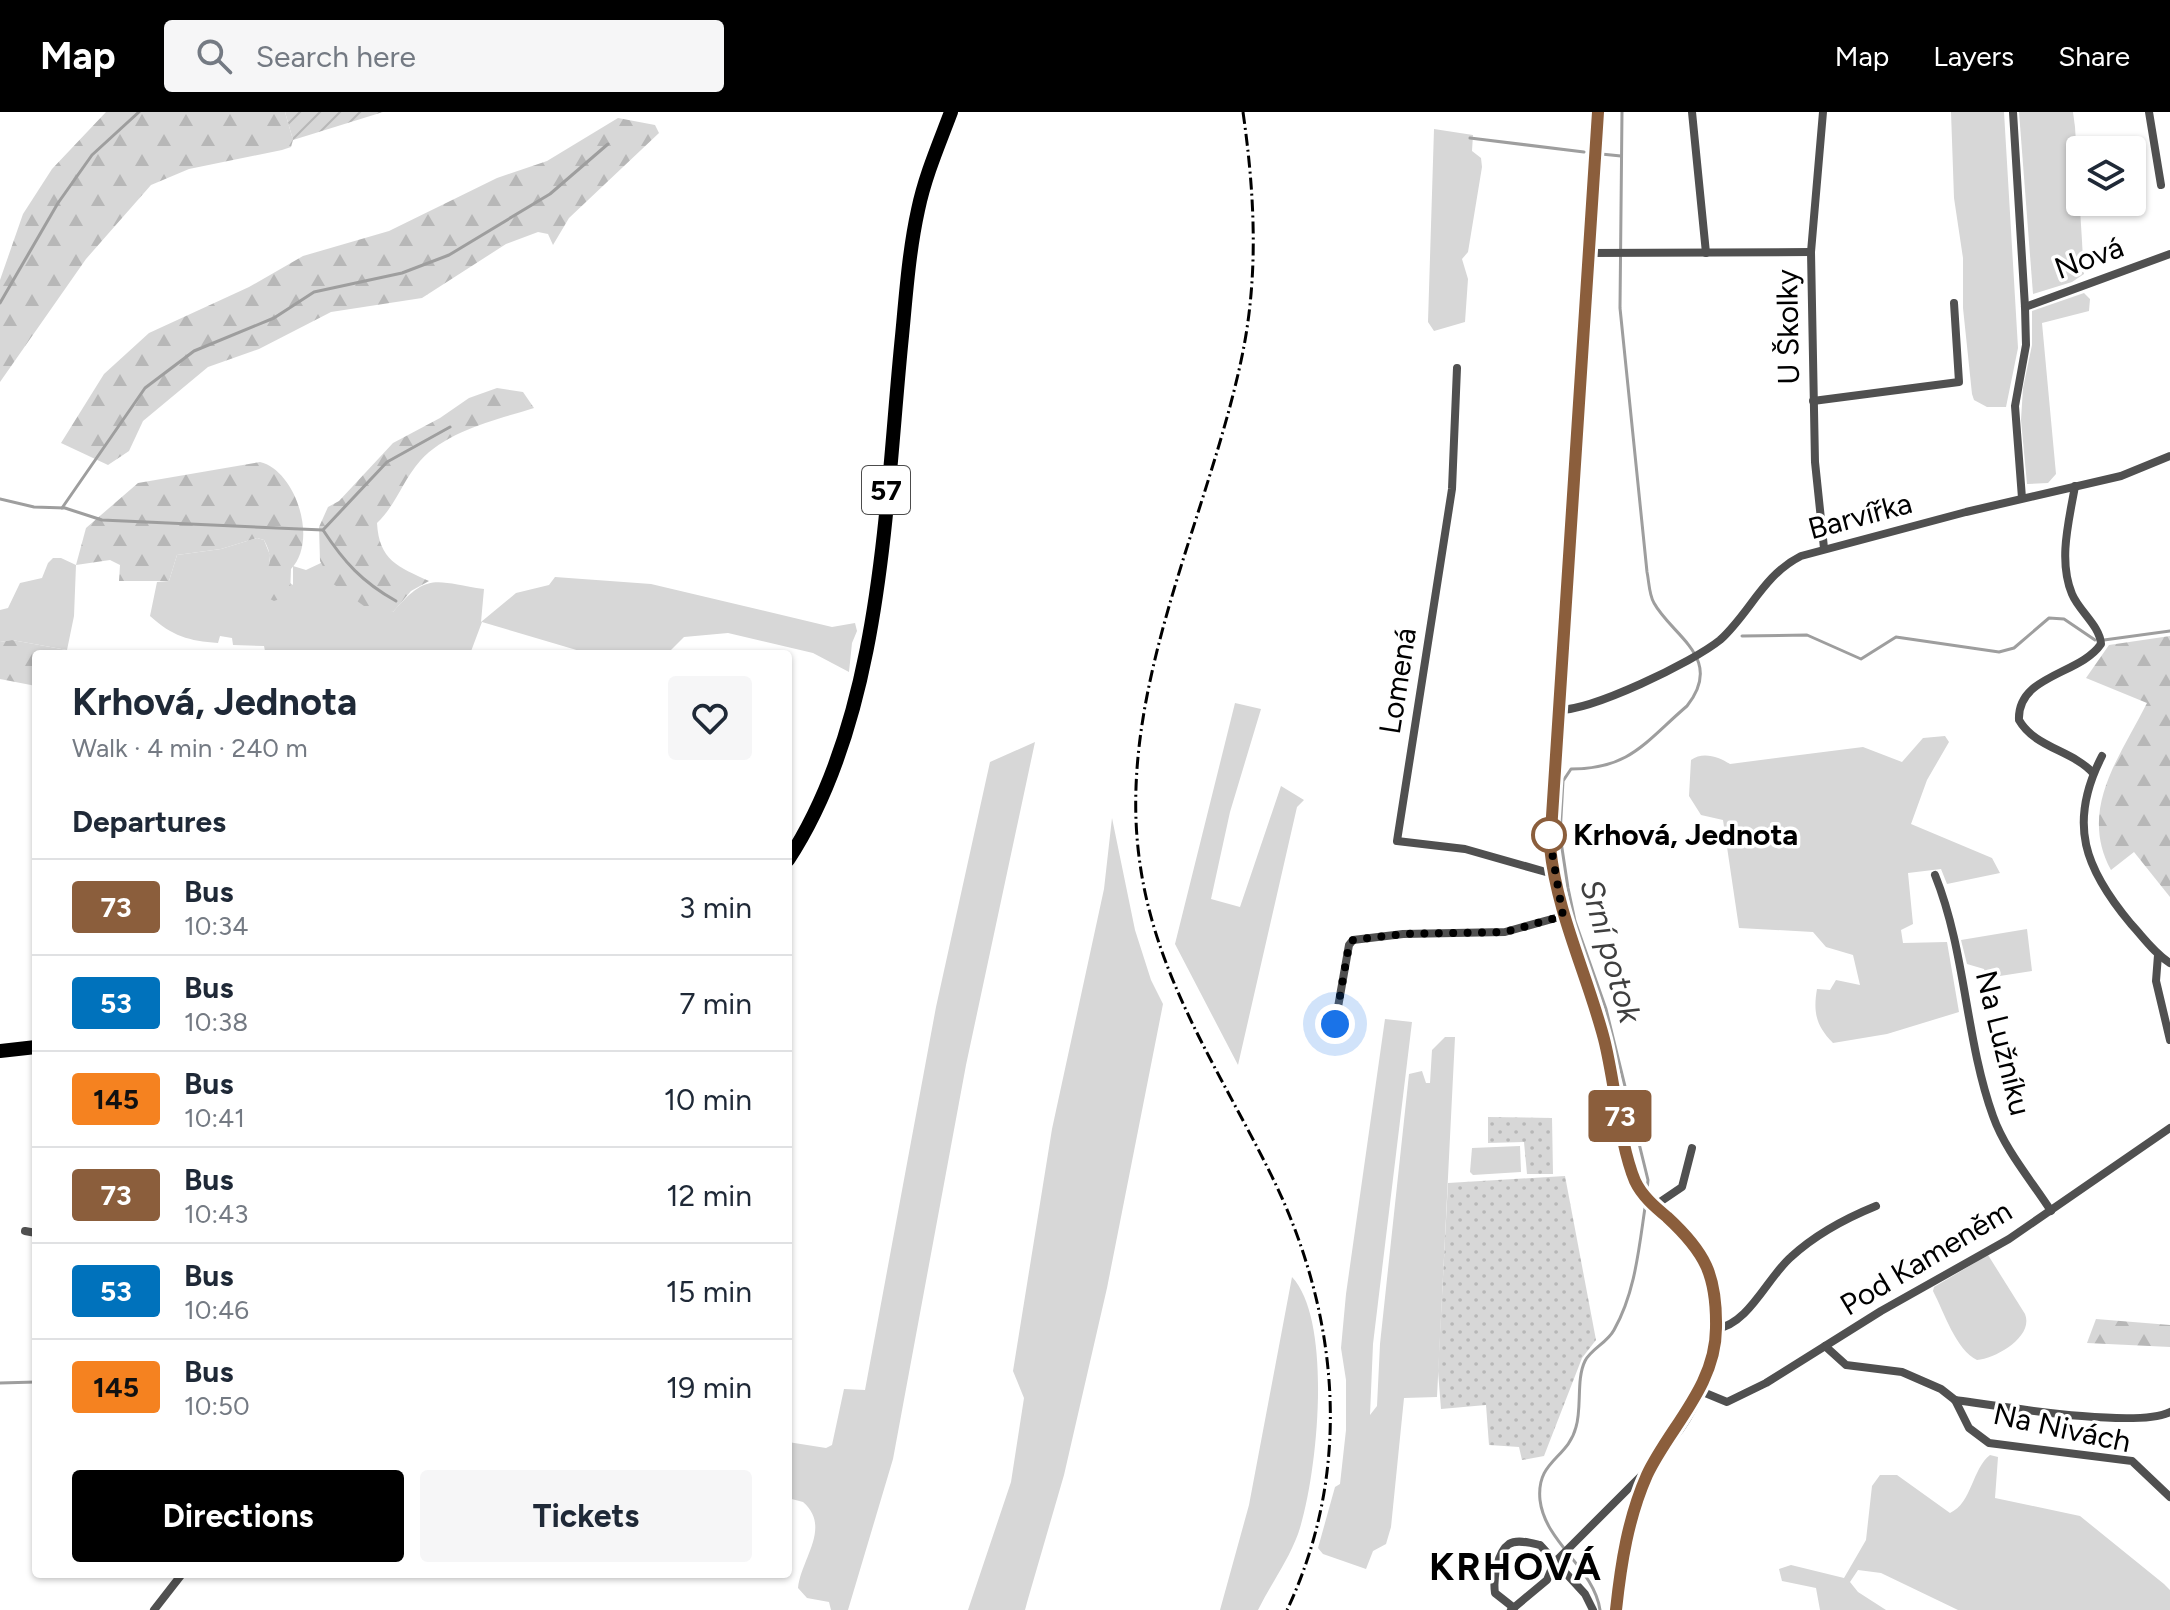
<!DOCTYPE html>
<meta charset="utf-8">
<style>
body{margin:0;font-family:Figtree,sans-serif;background:#f6f6f7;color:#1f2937;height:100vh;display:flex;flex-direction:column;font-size:30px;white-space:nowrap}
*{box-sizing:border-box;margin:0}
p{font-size:26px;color:#747a83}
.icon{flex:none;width:44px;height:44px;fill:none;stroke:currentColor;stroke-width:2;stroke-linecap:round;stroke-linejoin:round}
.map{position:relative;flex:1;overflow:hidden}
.drawer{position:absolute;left:32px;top:538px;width:760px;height:928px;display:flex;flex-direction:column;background:#fff;border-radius:8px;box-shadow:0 2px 6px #0004}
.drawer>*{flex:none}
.badge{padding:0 16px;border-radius:6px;font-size:28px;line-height:52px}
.controls{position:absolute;left:2066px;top:24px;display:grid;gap:16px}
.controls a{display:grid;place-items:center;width:80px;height:80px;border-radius:8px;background:#fff;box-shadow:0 2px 6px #0004;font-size:40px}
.you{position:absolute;width:40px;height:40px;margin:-20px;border:6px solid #fff;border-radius:50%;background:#1a73e8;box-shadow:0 0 0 12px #1a73e833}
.map>.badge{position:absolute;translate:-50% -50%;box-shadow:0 0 0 4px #fff}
h2{padding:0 40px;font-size:30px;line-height:72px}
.round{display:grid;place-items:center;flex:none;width:84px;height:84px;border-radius:8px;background:#f6f6f7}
.headline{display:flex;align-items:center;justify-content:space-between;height:136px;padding:0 40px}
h1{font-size:38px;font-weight:700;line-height:60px}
.button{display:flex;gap:16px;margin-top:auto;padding:16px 40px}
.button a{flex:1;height:92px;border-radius:8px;background:#000;color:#fff;font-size:32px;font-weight:700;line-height:92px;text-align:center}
.button a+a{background:#f6f6f7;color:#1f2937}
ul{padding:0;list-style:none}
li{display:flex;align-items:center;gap:24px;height:96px;padding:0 40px;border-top:2px solid #e0e1e3}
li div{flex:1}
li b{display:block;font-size:30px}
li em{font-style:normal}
li .badge{min-width:88px;font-weight:700;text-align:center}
header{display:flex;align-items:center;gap:48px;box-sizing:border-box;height:112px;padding:0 40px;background:#000;color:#fff}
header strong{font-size:38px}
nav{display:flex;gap:44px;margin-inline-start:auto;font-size:28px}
.search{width:560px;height:72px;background:#f6f6f7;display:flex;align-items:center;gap:20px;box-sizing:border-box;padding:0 28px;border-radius:8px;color:#747a83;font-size:30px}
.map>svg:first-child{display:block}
.grass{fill:#d7d7d7}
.forest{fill:url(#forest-firs)}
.park{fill:url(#park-dots)}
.garden{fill:url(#garden-furrows)}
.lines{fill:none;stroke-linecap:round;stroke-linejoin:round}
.stream{stroke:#9e9e9e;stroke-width:3}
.street{stroke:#505050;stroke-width:8}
.secondary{stroke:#1d1d1d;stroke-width:12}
.primary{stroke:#000;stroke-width:14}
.rail{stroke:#000;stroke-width:3;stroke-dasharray:12 4 2 4;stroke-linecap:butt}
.line-casing{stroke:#fff;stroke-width:18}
.line{stroke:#8b5e3c;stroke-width:12}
.walk{stroke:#000;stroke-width:8;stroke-dasharray:0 14.4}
.stop-dot{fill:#fff;stroke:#8b5e3c;stroke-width:4}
.labels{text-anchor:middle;stroke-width:7;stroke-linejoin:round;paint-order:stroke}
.shield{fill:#fff;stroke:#4c4c4c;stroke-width:2}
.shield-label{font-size:28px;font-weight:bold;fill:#000}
.street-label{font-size:30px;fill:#000;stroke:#fff}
.stop-label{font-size:30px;font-weight:bold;fill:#000;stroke:#fff;text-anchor:start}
.water-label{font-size:32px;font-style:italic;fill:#3f3f3f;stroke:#fff}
.district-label{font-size:38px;font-weight:bold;letter-spacing:2px;fill:#000;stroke:#fff}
</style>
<header>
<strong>Map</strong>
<div class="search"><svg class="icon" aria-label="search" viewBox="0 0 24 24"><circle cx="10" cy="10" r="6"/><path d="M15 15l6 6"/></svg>Search here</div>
<nav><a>Map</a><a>Layers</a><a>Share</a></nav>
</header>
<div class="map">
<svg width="2170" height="1498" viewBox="0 0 2170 1498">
<defs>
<pattern id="forest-firs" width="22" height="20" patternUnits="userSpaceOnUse" patternTransform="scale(2)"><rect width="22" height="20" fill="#d7d7d7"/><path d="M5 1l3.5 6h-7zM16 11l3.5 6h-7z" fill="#b7b7b7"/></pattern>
<pattern id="park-dots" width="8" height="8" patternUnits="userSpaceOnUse" patternTransform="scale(2)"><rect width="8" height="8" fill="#d7d7d7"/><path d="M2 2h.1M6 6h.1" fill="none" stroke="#b7b7b7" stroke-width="1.8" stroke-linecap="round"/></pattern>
<pattern id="garden-furrows" width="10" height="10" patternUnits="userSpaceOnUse" patternTransform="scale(2)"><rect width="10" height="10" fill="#d7d7d7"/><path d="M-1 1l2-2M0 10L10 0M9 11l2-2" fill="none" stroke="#b7b7b7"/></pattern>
</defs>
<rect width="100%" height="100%" fill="#fff"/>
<!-- grass -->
<g class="grass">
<path d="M1951 0H2004L2018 236 2006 295H1987L1974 288 1972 282 1963 196V146L1954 86Z"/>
<path d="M2019 0H2073L2075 15 2084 162 2072 170 2033 182Z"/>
<path d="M1434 17 1473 23 1472 39 1481 46 1482 55 1468 140 1462 147 1468 167 1465 210 1434 219 1428 210Z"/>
<path d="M2084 181 2090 187 2089 199 2042 211 2056 362 2048 371 2027 372 2021 308 2023 276 2032 233V199Z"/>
<path d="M257 426 264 428 270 443 269 457 293 473V454L306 458 323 450 393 500C428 459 435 470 484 477L481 510 516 481 549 473 555 465 651 472 832 515 855 511 857 519 852 531 849 560 813 541 728 521 684 525 667 542H590L482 510 470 542H273L265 539 264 534 233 533 232 526 220 524 218 531C189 529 172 524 150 504L157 470 169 469 177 443 221 437Z"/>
<path d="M53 446H61L76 453 74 504 67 538 12 528 0 530V498L8 496 20 471 42 466 48 451Z"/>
<path d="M1235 591 1261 597 1230 700 1211 787 1240 795 1281 674 1304 688 1297 695 1238 953 1175 832Z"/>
<path d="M1945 624 1949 630 1927 668 1911 712 1992 746 2000 761 1947 772 1941 757 1908 761 1913 812 1901 818 1903 831 1947 830 1959 900 1887 922 1833 931C1816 914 1813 900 1817 877L1830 878 1836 868 1860 873 1853 843 1826 835 1813 820 1739 816 1723 708 1701 703 1689 684 1691 648C1703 639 1719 645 1730 652L1863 635 1902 650 1923 626Z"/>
<path d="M1035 630 966 953 893 1347 848 1498H831L829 1490 807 1486 798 1476C801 1447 832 1415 803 1390L788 1386V1330L826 1336 832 1333 844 1277 865 1278 936 895 990 650Z"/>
<path d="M1112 706 1135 818 1151 868 1163 892 1107 1176 1064 1363 1028 1487 1025 1498H968L1011 1370 1024 1286 1013 1259 1052 1017 1104 777Z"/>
<path d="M2027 817 2032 859 1987 866 1984 857 1967 852 1961 828Z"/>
<path d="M1385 907 1412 910 1373 1232 1370 1303 1377 1294 1380 1232 1409 962 1422 959 1426 971H1430L1432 938 1445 925H1455L1437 1285 1404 1286 1391 1415 1386 1432 1373 1439 1366 1457 1323 1442 1318 1436 1335 1375 1340 1372 1346 1318V1268L1341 1236 1346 1182Z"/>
<path d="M1520 1034 1521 1060 1473 1063 1470 1060 1472 1036Z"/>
<path d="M1988 1143 2025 1202C2034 1224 1997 1246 1977 1248 1956 1238 1944 1200 1933 1179L1934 1175Z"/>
<path d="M1292 1165C1334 1210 1317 1367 1298 1422 1288 1449 1271 1472 1258 1498H1220L1249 1393Z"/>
<path d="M1990 1343 1998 1345 1995 1386 2080 1404 2164 1472 2170 1478V1498H1958L1881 1461 1858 1458 1850 1470 1858 1480 1886 1498H1820L1816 1476 1782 1469 1779 1457 1791 1453 1844 1466 1866 1428 1872 1374 1880 1363H1897L1950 1401C1972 1391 1972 1357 1990 1343Z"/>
</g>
<!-- forest -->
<g class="forest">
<path d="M106 0H285L293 28 291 35 282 38 189 57 151 73 86 147 0 270V168L23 102 52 57Z"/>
<path d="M618 6 655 13 659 21 569 106 553 133 548 122 538 120 506 132 422 186 331 200 259 237 208 255 143 309 129 339 108 353 61 331 104 262 149 221 249 175 303 144 389 119 497 66 547 49Z"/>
<path d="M497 276 523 280 534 296C496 308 448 318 420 349 403 368 396 393 377 411 379 448 398 455 429 469L411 479 393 500 364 494 332 471 320 449 319 415 328 395 339 389 393 331 440 306 469 286Z"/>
<path d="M260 350C295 358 319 428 291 457L290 483 274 489 266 485 262 466C272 454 272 442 264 428L257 426 221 437 177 443 169 469H119L120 453 110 448 76 453 86 416 138 371Z"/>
<path d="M2170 524V785L2134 740 2111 758C2078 697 2120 645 2147 591L2086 566 2109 533Z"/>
<path d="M12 528 67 538V542H36V574L0 567V530Z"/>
<path d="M2096 1207 2170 1213V1235L2087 1231Z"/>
</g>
<!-- park -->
<g class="park">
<path d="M1488 1005 1552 1006 1553 1062H1527L1524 1030 1488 1031Z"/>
<path d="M1565 1064 1596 1228 1582 1246 1544 1344 1522 1348 1519 1335 1489 1333 1486 1293 1441 1297 1438 1259 1448 1071Z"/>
</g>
<!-- garden -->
<path class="garden" d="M285 0H383L293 28Z"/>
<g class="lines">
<!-- stream -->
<g class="stream">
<path d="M1622 0 1620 196 1647 460C1649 469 1649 483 1654 491 1672 524 1725 546 1687 594 1645 630 1630 657 1571 657L1563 669 1560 723 1568 776 1575 809 1606 897 1648 1068 1647 1078"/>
<path d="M1470 26 1584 40"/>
<path d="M1601 42 1621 44"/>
<path d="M0 191 58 91 92 43 139 0"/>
<path d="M0 387 34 395 65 396 102 408 323 418 387 350 450 315"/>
<path d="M62 396 145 276 194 239 274 206 314 180 402 161 449 143 550 82 608 32"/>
<path d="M323 418C344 450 362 470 396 489"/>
<path d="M1742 524 1807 523 1861 547 1896 525 1999 540 2014 536 2049 506 2064 507 2095 528"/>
<path d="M2104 528 2170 519"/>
<path d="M0 1271 36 1270"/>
<path d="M1600 1498C1594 1456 1545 1431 1540 1388 1536 1348 1568 1347 1576 1315 1582 1296 1576 1267 1585 1249 1591 1237 1607 1231 1614 1218 1636 1179 1639 1134 1646 1089"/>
</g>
<!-- street -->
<g class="street">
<path d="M1692 0 1706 141"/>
<path d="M1823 0 1811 140 1815 350 1824 436"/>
<path d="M2013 0 2025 195 2026 233 2015 294 2022 386"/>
<path d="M2149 0 2161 73"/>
<path d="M1588 141 1811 140"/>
<path d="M2025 195 2170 142"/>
<path d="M1457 256 1452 377 1397 729 1465 737 1553 762"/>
<path d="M1813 289 1959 270 1954 191"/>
<path d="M2075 374C2069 409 2058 448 2072 482 2079 499 2100 514 2101 532 2080 563 2017 563 2019 608 2035 636 2072 638 2093 661"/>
<path d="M1556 598C1590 600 1693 550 1720 528 1750 501 1763 463 1801 444L1966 400 2121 364 2170 344"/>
<path d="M2102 644C2067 712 2085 757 2131 812 2144 826 2154 841 2170 851"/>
<path d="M1935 763C1966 840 1965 926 1993 1004 2005 1038 2031 1068 2051 1099"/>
<path d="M2158 843 2156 869 2170 928"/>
<path d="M1335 912 1349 833 1353 828 1403 822 1505 820 1563 804"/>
<path d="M1654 1094 1682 1075 1692 1036"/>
<path d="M25 1119 36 1121"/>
<path d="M1716 1217C1749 1212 1767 1166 1791 1145 1816 1122 1844 1107 1876 1094"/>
<path d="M1825 1234 1846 1253 1902 1260 1941 1277 1955 1288 1969 1316 1989 1331 2132 1349 2170 1385"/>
<path d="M1698 1278 1727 1290 1766 1271 1881 1199 2009 1127 2170 1016"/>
<path d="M1955 1288C1999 1294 2136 1317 2170 1300"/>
<path d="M1514 1496 1495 1481C1493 1468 1497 1440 1509 1432 1517 1427 1531 1431 1540 1433L1585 1482 1593 1498"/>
<path d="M154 1498 182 1462"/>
<path d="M1511 1498 1547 1468 1554 1451 1646 1359"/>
</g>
<!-- secondary -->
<path class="secondary" d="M1598 0 1550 735C1557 802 1587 862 1604 927 1614 968 1619 1033 1635 1069 1642 1084 1655 1095 1667 1105 1706 1140 1716 1163 1716 1216 1716 1249 1696 1291 1678 1317 1667 1332 1655 1346 1647 1363 1628 1406 1621 1451 1616 1498"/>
<!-- primary -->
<g class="primary">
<path d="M788 748C883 603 885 392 902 224 906 182 909 139 918 98 925 64 939 32 951 0"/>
<path d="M0 939 36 935"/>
</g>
<!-- rail -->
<path class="rail" d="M1243 0C1255 84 1259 166 1241 249 1206 412 1115 582 1140 752 1157 872 1226 968 1277 1075 1340 1210 1352 1361 1287 1498"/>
</g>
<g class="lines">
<!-- line casing -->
<g class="line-casing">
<path id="line" d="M1598 0 1550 735C1557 802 1587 862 1604 927 1615 970 1619 1030 1635 1069 1642 1084 1655 1095 1667 1105 1705 1140 1717 1163 1716 1216 1716 1274 1669 1316 1647 1363 1628 1406 1621 1451 1616 1498"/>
</g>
<!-- line -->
<use href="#line" class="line"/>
<!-- walk -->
<path class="walk" d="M1335 912 1349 833 1353 828 1403 822 1505 820 1563 804 1549 723"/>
</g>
<!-- markers -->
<circle class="stop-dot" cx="1549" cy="723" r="16"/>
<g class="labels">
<!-- shield labels -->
<rect class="shield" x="862" y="354" width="48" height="48" rx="6"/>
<g class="shield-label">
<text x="886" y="388">57</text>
</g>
<!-- street labels -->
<g class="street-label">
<text transform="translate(2089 146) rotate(-20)" y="10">Nová</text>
<text transform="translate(1788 215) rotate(-91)" y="10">U Školky</text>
<text transform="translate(1860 404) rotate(-15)" y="10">Barvířka</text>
<text transform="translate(1398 569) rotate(-81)" y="10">Lomená</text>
<text transform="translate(2003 931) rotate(76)" y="10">Na Lužníku</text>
<text transform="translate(1926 1146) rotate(-31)" y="10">Pod Kameněm</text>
<text transform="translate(2062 1316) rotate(12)" y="10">Na Nivách</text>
</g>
<!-- stop labels -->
<g class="stop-label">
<text x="1573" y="733">Krhová, Jednota</text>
</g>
<!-- water labels -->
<g class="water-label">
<text transform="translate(1611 839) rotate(74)" y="11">Srní potok</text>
</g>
<!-- district labels -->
<g class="district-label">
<text x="1516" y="1468">KRHOVÁ</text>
</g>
</g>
</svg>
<div class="controls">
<a><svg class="icon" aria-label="layers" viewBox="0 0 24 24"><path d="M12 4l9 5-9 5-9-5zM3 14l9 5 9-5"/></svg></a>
</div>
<div class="you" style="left:1335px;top:912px"></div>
<b class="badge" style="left:1620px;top:1004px;background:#8b5e3c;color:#fff">73</b>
<section class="drawer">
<div class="headline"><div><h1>Krhová, Jednota</h1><p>Walk · 4 min · 240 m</p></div><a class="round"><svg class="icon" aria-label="heart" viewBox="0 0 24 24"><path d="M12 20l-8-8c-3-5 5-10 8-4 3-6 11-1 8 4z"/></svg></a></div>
<h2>Departures</h2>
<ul>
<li><span class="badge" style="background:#8b5e3c;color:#fff">73</span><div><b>Bus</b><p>10:34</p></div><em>3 min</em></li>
<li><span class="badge" style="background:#0072bc;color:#fff">53</span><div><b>Bus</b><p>10:38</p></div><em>7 min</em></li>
<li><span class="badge" style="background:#f58220;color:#111">145</span><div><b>Bus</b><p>10:41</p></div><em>10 min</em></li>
<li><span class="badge" style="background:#8b5e3c;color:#fff">73</span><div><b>Bus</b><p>10:43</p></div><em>12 min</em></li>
<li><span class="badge" style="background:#0072bc;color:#fff">53</span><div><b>Bus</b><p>10:46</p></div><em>15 min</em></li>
<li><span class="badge" style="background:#f58220;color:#111">145</span><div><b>Bus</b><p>10:50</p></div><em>19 min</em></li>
</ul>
<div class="button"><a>Directions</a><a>Tickets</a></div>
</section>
</div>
